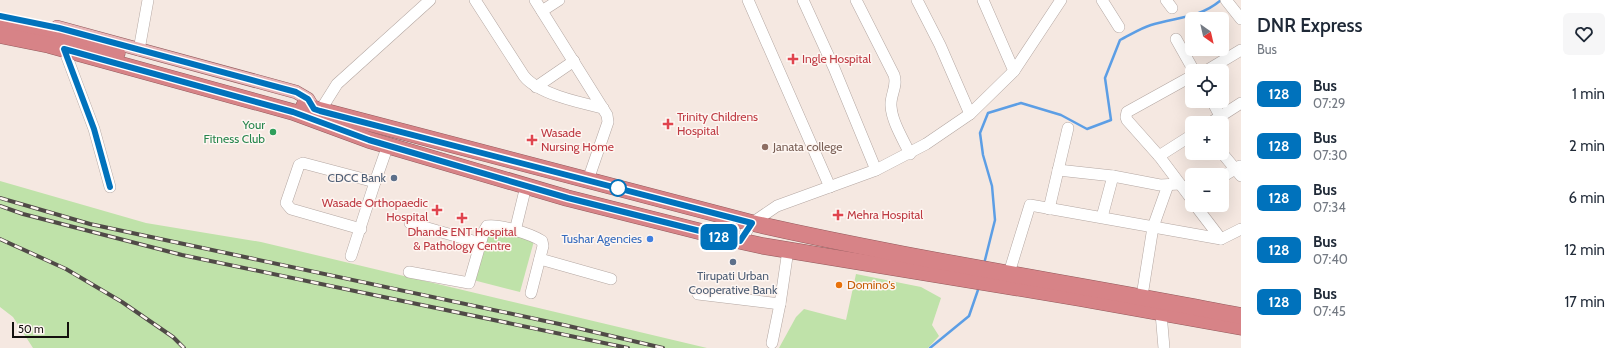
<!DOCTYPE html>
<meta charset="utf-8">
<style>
body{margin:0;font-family:Cabin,sans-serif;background:#f6f6f7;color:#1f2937;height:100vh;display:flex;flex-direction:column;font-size:15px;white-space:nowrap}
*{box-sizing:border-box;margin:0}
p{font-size:13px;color:#747a83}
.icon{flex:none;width:22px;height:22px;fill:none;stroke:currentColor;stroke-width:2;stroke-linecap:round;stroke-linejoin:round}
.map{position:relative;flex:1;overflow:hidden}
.sheet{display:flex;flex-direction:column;background:#fff;width:380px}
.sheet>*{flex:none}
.badge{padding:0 8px;border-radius:6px;font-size:14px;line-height:26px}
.needle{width:26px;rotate:146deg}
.controls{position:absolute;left:1185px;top:12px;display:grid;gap:8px}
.controls a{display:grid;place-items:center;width:44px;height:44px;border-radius:6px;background:#fff;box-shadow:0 4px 16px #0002;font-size:20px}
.scale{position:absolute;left:12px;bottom:10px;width:57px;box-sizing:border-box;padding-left:4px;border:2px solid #14100e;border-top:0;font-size:11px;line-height:14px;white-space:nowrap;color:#14100e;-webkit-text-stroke:3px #fef6f2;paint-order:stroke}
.map>.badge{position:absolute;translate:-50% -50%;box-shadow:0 0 0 2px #fff}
.round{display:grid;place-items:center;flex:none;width:42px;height:42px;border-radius:6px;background:#f6f6f7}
.summary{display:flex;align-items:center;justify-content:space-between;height:68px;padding:0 16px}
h1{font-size:19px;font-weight:600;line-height:30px}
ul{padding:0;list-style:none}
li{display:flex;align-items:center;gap:12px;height:52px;padding:0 16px}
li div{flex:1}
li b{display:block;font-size:15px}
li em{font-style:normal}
li .badge{min-width:44px;font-weight:700;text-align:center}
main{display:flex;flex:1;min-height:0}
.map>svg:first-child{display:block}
.green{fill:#bfe2a9}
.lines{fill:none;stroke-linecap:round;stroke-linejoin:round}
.stream{stroke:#5c9ee5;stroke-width:2.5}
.minor-casing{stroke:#b4a7a2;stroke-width:12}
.major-casing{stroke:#935b5d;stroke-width:14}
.highway-casing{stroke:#935b5d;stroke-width:17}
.minor{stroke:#fff;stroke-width:11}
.major{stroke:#e7b5b7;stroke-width:13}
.highway{stroke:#d78387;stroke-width:16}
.rail-casing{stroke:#504a47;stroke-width:4}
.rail{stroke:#fef6f2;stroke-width:2.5;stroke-dasharray:8;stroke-linecap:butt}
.line-casing{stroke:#fff;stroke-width:9}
.line{stroke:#0072bc;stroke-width:6}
.health-dot{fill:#e0444e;stroke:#fef6f2;stroke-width:1.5}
.leisure-dot{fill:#2e9e5b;stroke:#fef6f2;stroke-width:1.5}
.education-dot{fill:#8d6e63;stroke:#fef6f2;stroke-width:1.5}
.service-dot{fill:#5c6f8a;stroke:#fef6f2;stroke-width:1.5}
.stop-dot{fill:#fff;stroke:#0072bc;stroke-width:2}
.shop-dot{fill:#3f7fe0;stroke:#fef6f2;stroke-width:1.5}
.food-dot{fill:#e8710a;stroke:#fef6f2;stroke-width:1.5}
.labels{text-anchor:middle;stroke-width:3;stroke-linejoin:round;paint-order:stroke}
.health-label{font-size:12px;fill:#be3a42;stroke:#fef6f2;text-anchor:start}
.leisure-label{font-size:12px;fill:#27864d;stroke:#fef6f2;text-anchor:end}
.education-label{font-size:12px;fill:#785e54;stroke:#fef6f2;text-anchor:start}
.service-label{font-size:12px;fill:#4e5e75;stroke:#fef6f2;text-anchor:end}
.shop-label{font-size:12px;fill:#366cbe;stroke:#fef6f2;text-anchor:end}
.food-label{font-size:12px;fill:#c56008;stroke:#fef6f2;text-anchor:start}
</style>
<main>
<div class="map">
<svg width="1241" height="348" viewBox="0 0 1241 348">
<rect width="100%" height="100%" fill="#f5e8e1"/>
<!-- green -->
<g class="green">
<path d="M0 181 146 223 261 242 707 348H33L13 317 0 307Z"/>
<path d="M487 228 534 241 520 292 473 280Z"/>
<path d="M856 274 921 287 941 298 932 325 939 336 928 348H779L796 317 804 309 846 320Z"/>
</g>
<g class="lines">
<!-- stream -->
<g class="stream">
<path d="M984 264 995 220 992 186 983 155 980 133 988 113 1021 103 1061 115 1087 129 1111 120 1105 78 1120 40C1130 35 1141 28 1151 25 1177 17 1200 18 1221 0"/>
<path d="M930 348 969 316 979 287"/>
</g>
<!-- minor casing -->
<g class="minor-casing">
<g id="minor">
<path d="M475 0 524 76C538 94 581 103 603 108"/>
<path d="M535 0 607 115 608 122 588 180"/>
<path d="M748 0 830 187"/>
<path d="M803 0 834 68 876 170"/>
<path d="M856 0 894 75C898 86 890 95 891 106 892 122 903 139 910 154"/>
<path d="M917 0 940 45 970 114"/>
<path d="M1102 0 1119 27"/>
<path d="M1166 0 1172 8"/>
<path d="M1226 0 1241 19"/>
<path d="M542 11 559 0"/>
<path d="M1176 39 1194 71"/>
<path d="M64 49 94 129 110 187"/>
<path d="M139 50 148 0"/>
<path d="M1014 71 1061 0"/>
<path d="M1206 71 1241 50"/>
<path d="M536 87 574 61"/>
<path d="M1212 101 1220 116"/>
<path d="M320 111 337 84 430 0"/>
<path d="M1210 123 1241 103"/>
<path d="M1192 135 1159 156 1192 200"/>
<path d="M1222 153 1241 176"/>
<path d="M1159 156 1127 120 1126 117 1127 112 1192 76"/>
<path d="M1058 170 1113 176 1160 185 1180 184"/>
<path d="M1222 177 1240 166"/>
<path d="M1195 205 1221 239"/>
<path d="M1049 209 1068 128"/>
<path d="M1102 217 1113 176"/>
<path d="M410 223 480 243"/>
<path d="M361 229 291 209 286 203 299 165 303 163 375 182"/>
<path d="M515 231 526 186"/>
<path d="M740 241 752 223 777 206 876 170 926 144 970 114 1014 71 983 0"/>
<path d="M351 256 375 182 388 145"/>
<path d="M540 259 611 279"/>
<path d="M409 272 469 283 484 231 487 226C500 224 531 234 542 241L543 246 531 293"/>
<path d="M1009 273 1030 205 1221 239 1241 229"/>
<path d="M698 294 780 304"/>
<path d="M1142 296 1153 227 1168 185"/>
<path d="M1161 313 1164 348"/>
<path d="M772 343 780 304 788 250"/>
</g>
</g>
<!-- major casing -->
<g class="major-casing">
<path id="major" d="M57 27 296 92 308 99 314 109"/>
</g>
<!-- highway casing -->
<g class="highway-casing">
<g id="highway">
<path d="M0 21 25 26 117 53"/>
<path d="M0 35 49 45 293 112 369 140 567 198 722 237 763 246 1080 298 1241 327"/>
<path d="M304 106 752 223C914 260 1078 284 1241 316"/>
</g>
</g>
<!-- minor -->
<use href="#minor" class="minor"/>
<!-- major -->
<use href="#major" class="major"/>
<!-- highway -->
<use href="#highway" class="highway"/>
<!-- rail casing -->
<g class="rail-casing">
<g id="rail">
<path d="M0 198 90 224 564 325 663 348"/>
<path d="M0 206 23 214 182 255 628 348"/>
<path d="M0 239 66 269 122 302 173 337 184 348"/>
</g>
</g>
<!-- rail -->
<use href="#rail" class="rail"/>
</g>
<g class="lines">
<!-- line casing -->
<g class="line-casing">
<path id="line" d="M0 16 59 28 296 92 308 99 314 109 320 111 752 223 740 241 568 198 369 140 293 112 64 49 94 129 110 187"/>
</g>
<!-- line -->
<use href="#line" class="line"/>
</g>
<!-- markers -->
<g class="health-dot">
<path d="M791 53h4v4h4v4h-4v4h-4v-4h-4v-4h4z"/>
<path d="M666 118h4v4h4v4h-4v4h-4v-4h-4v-4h4z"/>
<path d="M530 134h4v4h4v4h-4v4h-4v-4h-4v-4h4z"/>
<path d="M435 204h4v4h4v4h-4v4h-4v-4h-4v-4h4z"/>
<path d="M836 209h4v4h4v4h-4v4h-4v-4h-4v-4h4z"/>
<path d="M460 212h4v4h4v4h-4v4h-4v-4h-4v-4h4z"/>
</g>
<circle class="leisure-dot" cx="273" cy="132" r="4"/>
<circle class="education-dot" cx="765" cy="147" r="4"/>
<g class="service-dot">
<circle cx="394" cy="178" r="4"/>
<circle cx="733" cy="262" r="4"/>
</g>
<circle class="stop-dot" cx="618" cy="188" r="8"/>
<circle class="shop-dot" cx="650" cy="239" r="4"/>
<circle class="food-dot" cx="839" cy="285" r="4"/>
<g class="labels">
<!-- health labels -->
<g class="health-label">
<text x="802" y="63">Ingle Hospital</text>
<text x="677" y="121">Trinity Childrens<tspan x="677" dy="14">Hospital</tspan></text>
<text x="541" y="137">Wasade<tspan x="541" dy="14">Nursing Home</tspan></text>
<text x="428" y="207" text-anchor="end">Wasade Orthopaedic<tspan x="428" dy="14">Hospital</tspan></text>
<text x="847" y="219">Mehra Hospital</text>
<text x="462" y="236" text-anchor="middle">Dhande ENT Hospital<tspan x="462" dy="14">&amp; Pathology Centre</tspan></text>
</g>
<!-- leisure labels -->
<g class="leisure-label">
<text x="265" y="129">Your<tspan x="265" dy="14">Fitness Club</tspan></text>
</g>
<!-- education labels -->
<g class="education-label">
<text x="773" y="151">Janata college</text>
</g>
<!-- service labels -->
<g class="service-label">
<text x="386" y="182">CDCC Bank</text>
<text x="733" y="280" text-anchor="middle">Tirupati Urban<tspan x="733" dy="14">Cooperative Bank</tspan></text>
</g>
<!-- shop labels -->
<g class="shop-label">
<text x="642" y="243">Tushar Agencies</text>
</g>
<!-- food labels -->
<g class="food-label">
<text x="847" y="289">Domino's</text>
</g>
</g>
</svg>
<div class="controls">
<a><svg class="needle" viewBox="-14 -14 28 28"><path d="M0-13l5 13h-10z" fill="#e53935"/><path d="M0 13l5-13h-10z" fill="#747a83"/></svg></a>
<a><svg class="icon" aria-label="locate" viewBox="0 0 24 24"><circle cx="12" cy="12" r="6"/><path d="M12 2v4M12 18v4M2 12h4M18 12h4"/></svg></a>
<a>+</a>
<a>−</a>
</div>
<div class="scale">50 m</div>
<b class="badge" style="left:719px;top:237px;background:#0072bc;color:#fff">128</b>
</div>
<section class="sheet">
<div class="summary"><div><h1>DNR Express</h1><p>Bus</p></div><a class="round"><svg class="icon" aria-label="heart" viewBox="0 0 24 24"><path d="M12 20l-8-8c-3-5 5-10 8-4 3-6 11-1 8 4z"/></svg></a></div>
<ul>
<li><span class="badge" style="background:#0072bc;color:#fff">128</span><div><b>Bus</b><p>07:29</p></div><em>1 min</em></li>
<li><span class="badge" style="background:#0072bc;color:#fff">128</span><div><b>Bus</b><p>07:30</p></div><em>2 min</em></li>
<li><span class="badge" style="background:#0072bc;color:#fff">128</span><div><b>Bus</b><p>07:34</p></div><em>6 min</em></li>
<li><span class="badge" style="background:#0072bc;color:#fff">128</span><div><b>Bus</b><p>07:40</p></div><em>12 min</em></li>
<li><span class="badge" style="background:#0072bc;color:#fff">128</span><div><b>Bus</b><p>07:45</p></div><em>17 min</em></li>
</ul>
</section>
</main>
